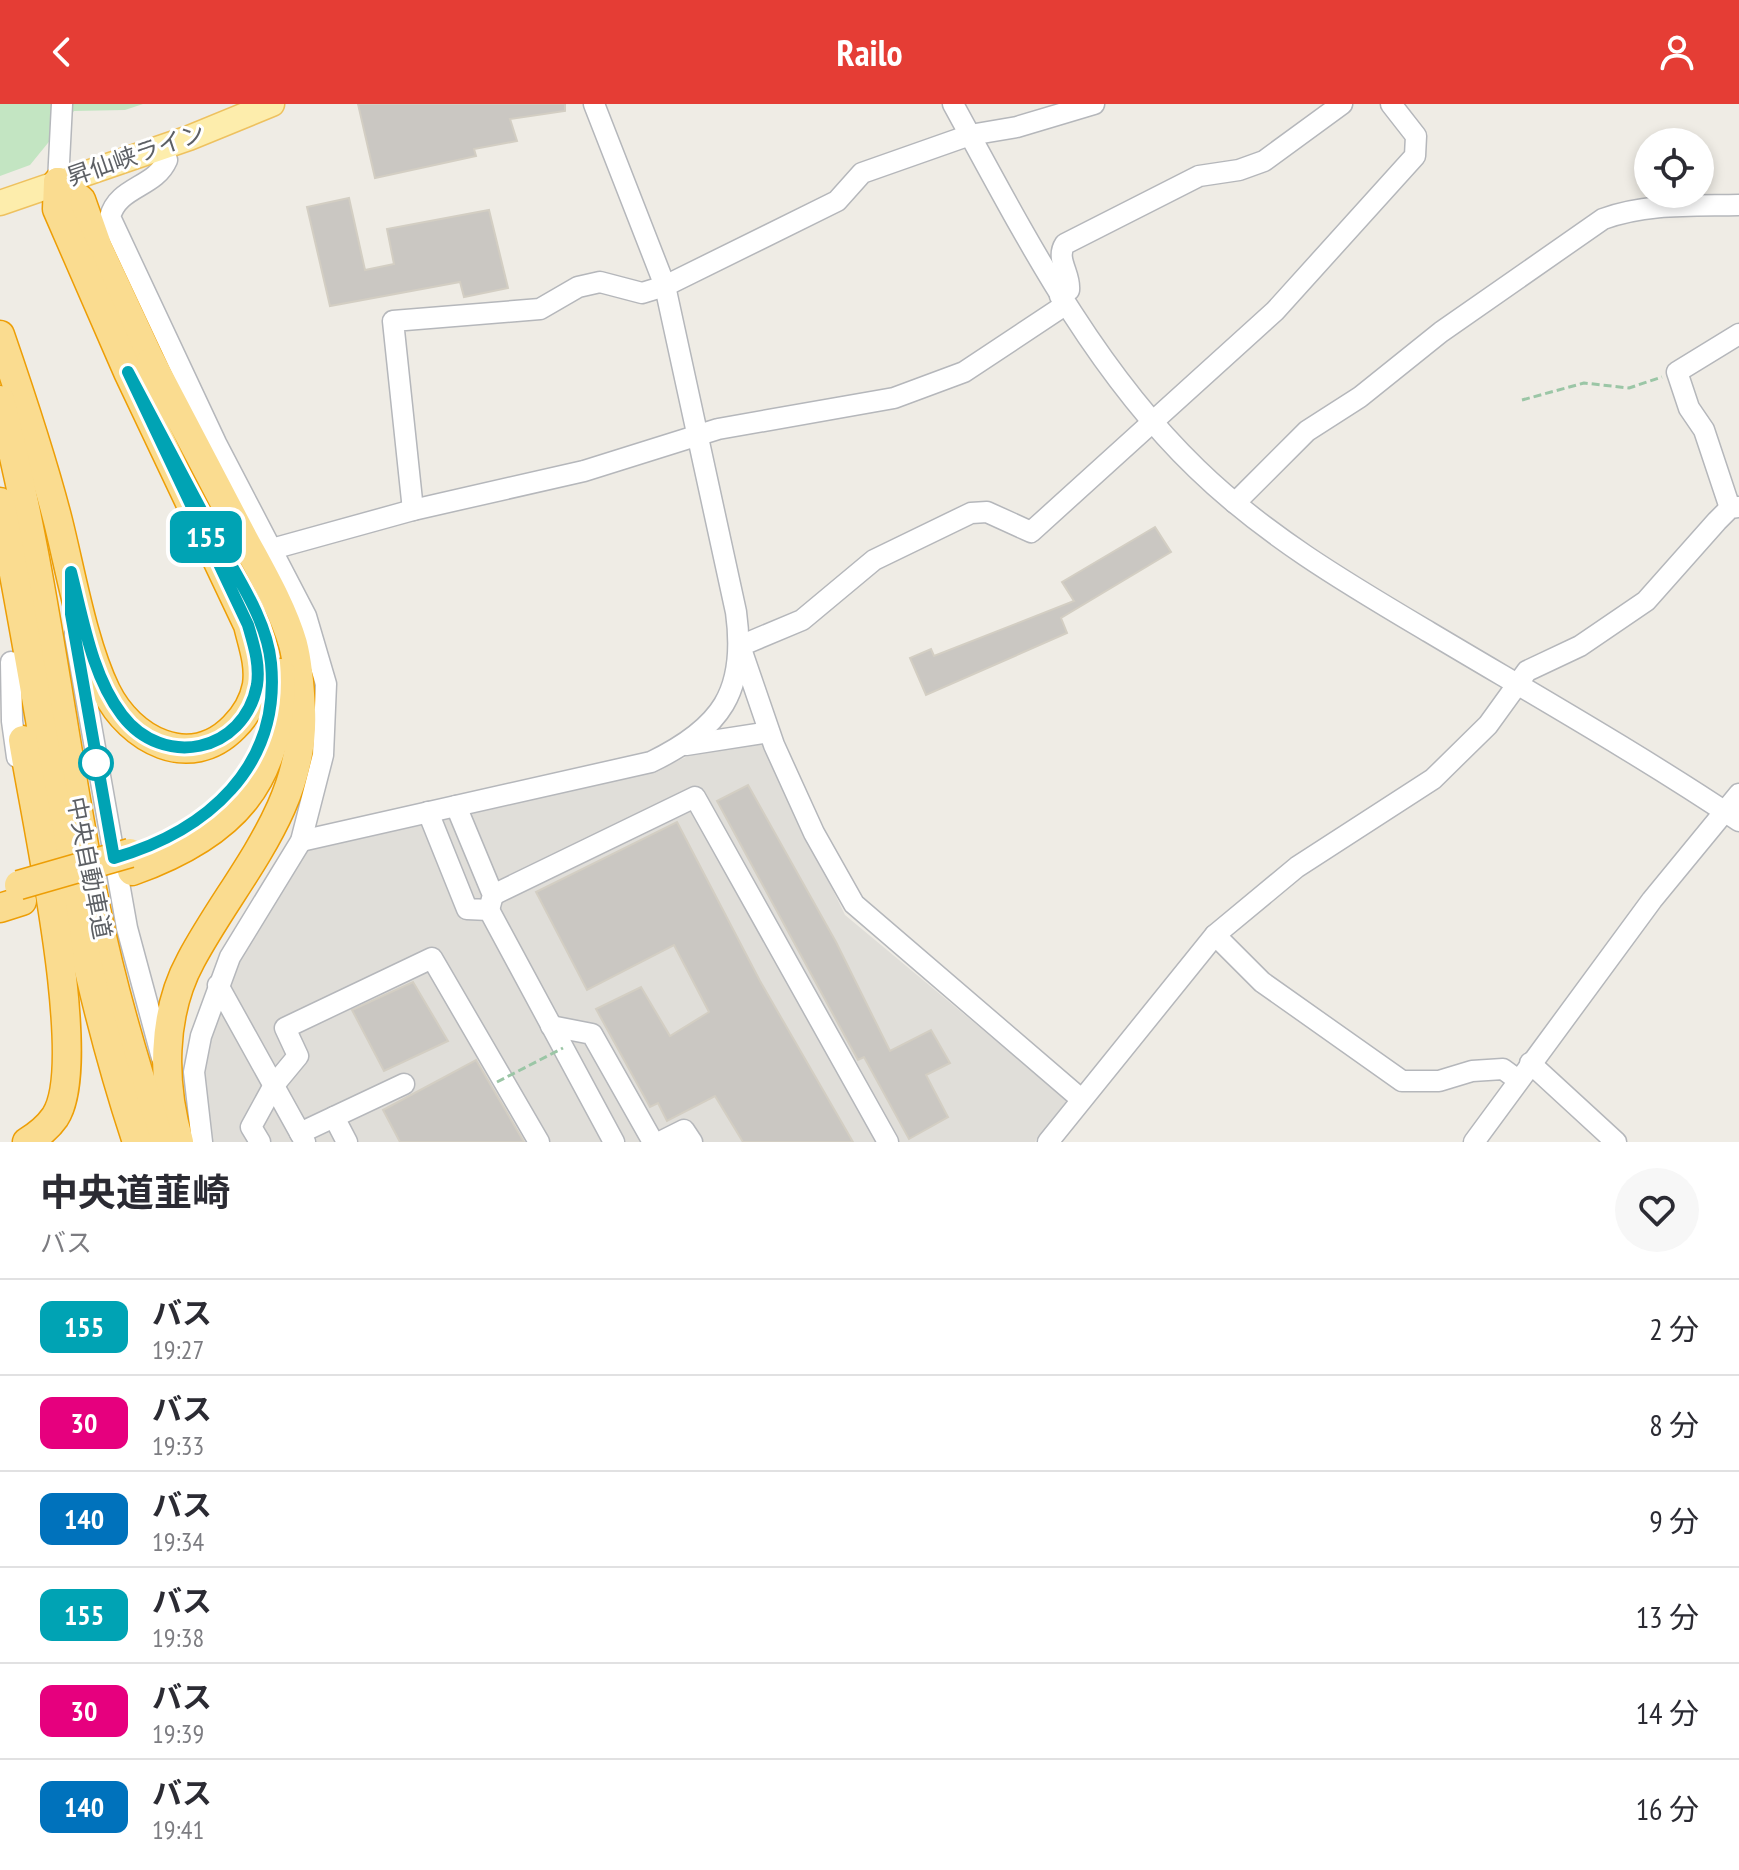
<!DOCTYPE html>
<html lang="ja">
<meta charset="utf-8">
<style>
body{margin:0;font-family:"PT Sans Narrow","Noto Sans JP",sans-serif;background:#f7f7f7;color:#2b2b33;height:100vh;display:flex;flex-direction:column;font-size:30px;white-space:nowrap}
*{box-sizing:border-box;margin:0}
p{font-size:26px;color:#7c7c81}
.icon{flex:none;width:44px;height:44px;fill:none;stroke:currentColor;stroke-width:2;stroke-linecap:round;stroke-linejoin:round}
.map{position:relative;height:1038px;overflow:hidden}
.side{display:flex;flex-direction:column;background:#fff;flex:1}
.side>*{flex:none}
.badge{padding:0 16px;border-radius:12px;font-size:28px;line-height:52px}
.fabs{position:absolute;left:1634px;top:24px;display:grid;gap:16px}
.fabs a{display:grid;place-items:center;width:80px;height:80px;border-radius:50%;background:#fff;box-shadow:0 4px 12px #0003;font-size:40px}
.map>.badge{position:absolute;translate:-50% -50%;box-shadow:0 0 0 4px #fff}
.round{display:grid;place-items:center;flex:none;width:84px;height:84px;border-radius:42px;background:#f7f7f7}
.headline{display:flex;align-items:center;justify-content:space-between;height:136px;padding:0 40px}
h1{font-size:38px;font-weight:700;line-height:60px}
ul{padding:0;list-style:none}
li{display:flex;align-items:center;gap:24px;height:96px;padding:0 40px;border-top:2px solid #e1e1e2}
li div{flex:1}
li b{display:block;font-size:30px}
li em{font-style:normal}
li .badge{min-width:88px;font-weight:700;text-align:center}
header{display:flex;justify-content:space-between;align-items:center;height:104px;padding:0 40px;background:#e53d35;color:#fff;font-size:36px;font-weight:700}
.map>svg:first-child{display:block}
.industrial{fill:#e0ded9}
.green{fill:#c3e5c2}
.building{fill:#cac7c2;stroke:#d3cec3;stroke-width:2}
.lines{fill:none;stroke-linecap:round;stroke-linejoin:round}
.minor-casing{stroke:#b5b7bb;stroke-width:23}
.major-casing{stroke:#eec15f;stroke-width:27}
.highway-casing{stroke:#ed9e06;stroke-width:31}
.path{stroke:#9bc6a6;stroke-width:3;stroke-dasharray:8 4;stroke-linecap:butt}
.minor{stroke:#fff;stroke-width:20}
.major{stroke:#fdedac;stroke-width:24}
.highway{stroke:#fadc90;stroke-width:28}
.highway-bridge-casing{stroke:#ed9e06;stroke-width:31;stroke-linecap:butt}
.path-bridge{stroke:#9bc6a6;stroke-width:3;stroke-dasharray:8 4;stroke-linecap:butt}
.highway-bridge{stroke:#fadc90;stroke-width:28}
.line-casing{stroke:#fff;stroke-width:18}
.line{stroke:#00a3b4;stroke-width:12}
.stop-dot{fill:#fff;stroke:#00a3b4;stroke-width:4}
.labels{text-anchor:middle;stroke-width:6;stroke-linejoin:round;paint-order:stroke}
.street-label{font-size:24px;fill:#5d6065;stroke:#fff}
</style>
<header><svg class="icon" aria-label="back" viewBox="0 0 24 24"><path d="M15 5l-7 7 7 7"/></svg>Railo<svg class="icon" aria-label="person" viewBox="0 0 24 24"><circle cx="12" cy="8" r="4"/><path d="M4 21q1-7 8-7t8 7"/></svg></header>
<div class="map">
<svg width="1739" height="1038" viewBox="0 0 1739 1038">
<rect width="100%" height="100%" fill="#efece5"/>
<!-- industrial -->
<path class="industrial" d="M762 639 845 811 1067 996 1035 1038H212L203 969 220 902 238 857 307 747 655 668 690 651Z"/>
<!-- green -->
<path class="green" d="M0 0H143L125 6 74 7 30 61 0 72Z"/>
<!-- building -->
<g class="building">
<path d="M358 0H565V7L510 15 517 37 474 45 476 52 375 74Z"/>
<path d="M349 94 365 166 394 160 387 125 489 106 508 184 464 193 460 178 330 202 307 103Z"/>
<path d="M1155 423 1171 448 1061 514 1067 529 926 591 910 554 931 545 934 552 1074 497 1062 478Z"/>
<path d="M748 681 836 838 890 947 931 926 950 959 926 971 948 1013 909 1035 864 953 858 956 717 697Z"/>
<path d="M677 718 760 877 853 1038H743L715 992 667 1017 658 999 650 1003 596 905 641 883 670 932 709 908 674 841 587 886 536 788Z"/>
<path d="M413 878 448 937 384 967 352 906Z"/>
<path d="M476 956 524 1038H400L383 1006Z"/>
</g>
<g class="lines">
<!-- minor casing -->
<g class="minor-casing">
<g id="minor">
<path d="M953 0C1023 128 1091 263 1197 365 1266 432 1348 480 1429 528 1533 590 1639 650 1739 717"/>
<path d="M162 44 167 56C155 84 118 82 110 113L216 339 306 512 326 580 323 651 301 737 230 853 201 932 194 968 202 1038"/>
<path d="M58 78 62 0"/>
<path d="M1060 192 1069 186C1071 170 1055 155 1065 140L1199 72 1239 66 1264 57 1342 0"/>
<path d="M1235 399 1307 327 1360 293 1441 228 1603 115C1647 99 1692 102 1739 101"/>
<path d="M1730 404 1704 326 1689 304 1677 268 1739 230"/>
<path d="M413 406 393 217 540 205 578 183 600 178 642 189 665 182 837 97 862 69 970 31 1017 23 1094 0"/>
<path d="M272 445 413 406 584 367 718 325 894 294 964 268 1065 201"/>
<path d="M75 531 127 824 162 954"/>
<path d="M11 558 12 617 17 653"/>
<path d="M686 641 769 628"/>
<path d="M456 702 493 791 490 802"/>
<path d="M428 708 467 805 489 806 614 1038"/>
<path d="M301 737 651 658C721 624 747 588 736 508L665 182 594 0"/>
<path d="M493 791 695 693 888 1038"/>
<path d="M1215 831 1262 878 1402 977H1439L1472 967 1503 965 1518 976"/>
<path d="M218 881 305 1038"/>
<path d="M551 922 592 930 653 1038"/>
<path d="M1530 959 1616 1038"/>
<path d="M1081 995 854 800 814 729 774 641 740 542 802 516 874 456 971 409 987 408 1031 428 1275 207 1415 52 1416 32 1391 0"/>
<path d="M334 1013 347 1038"/>
<path d="M300 1029 404 980"/>
<path d="M260 1038 251 1023 274 981 298 952 285 924 432 854 539 1038"/>
<path d="M660 1038 684 1026 692 1038"/>
<path d="M1048 1038 1215 831 1297 763 1433 675 1488 621 1527 567 1580 542 1646 497 1717 417 1730 404 1739 403"/>
<path d="M1474 1038 1652 796 1739 690"/>
</g>
</g>
<!-- major casing -->
<g class="major-casing">
<path id="major" d="M0 99 189 34 272 0"/>
</g>
<!-- highway casing -->
<g class="highway-casing">
<g id="highway">
<path d="M58 78 81 96 98 144 158 273"/>
<path d="M0 231C21 292 42 354 58 417 71 469 83 540 106 587 130 636 190 668 234 623 245 612 254 597 257 581 260 560 253 542 248 521L128 268 57 105 58 78"/>
<path d="M151 258C181 316 211 373 241 430 259 464 282 502 293 540 298 559 300 585 301 606 306 703 234 775 191 856 161 911 162 980 179 1038"/>
<path d="M0 296C44 463 62 636 96 805 112 883 134 958 159 1034"/>
<path d="M0 398C44 613 67 829 137 1038"/>
<path d="M23 636C34 708 91 959 55 1013 48 1023 37 1032 27 1038"/>
<path d="M132 767C233 731 282 678 281 569"/>
<path d="M0 804 22 797"/>
</g>
</g>
<!-- path -->
<path class="path" d="M1522 296 1584 279 1629 284 1662 273"/>
<!-- minor -->
<use href="#minor" class="minor"/>
<!-- major -->
<use href="#major" class="major"/>
<!-- highway -->
<use href="#highway" class="highway"/>
<!-- highway-bridge casing -->
<g class="highway-bridge-casing">
<path id="highway-bridge" d="M19 781 130 749"/>
</g>
<!-- path-bridge -->
<path class="path-bridge" d="M497 978 563 944"/>
<!-- highway-bridge -->
<use href="#highway-bridge" class="highway-bridge"/>
</g>
<g class="lines">
<!-- line casing -->
<g class="line-casing">
<path id="line" d="M128 268C158 324 187 380 217 436 237 473 267 516 271 559 281 663 207 727 114 754L71 510V468C83 515 92 572 122 611 163 665 244 649 257 581 260 560 254 542 248 521Z"/>
</g>
<!-- line -->
<use href="#line" class="line"/>
</g>
<!-- markers -->
<circle class="stop-dot" cx="96" cy="659" r="16"/>
<g class="labels">
<!-- street labels -->
<g class="street-label">
<text transform="translate(136 51) rotate(-19)" y="8">昇仙峡ライン</text>
<text transform="translate(89 764) rotate(79)" y="8">中央自動車道</text>
</g>
</g>
</svg>
<div class="fabs">
<a><svg class="icon" aria-label="locate" viewBox="0 0 24 24"><circle cx="12" cy="12" r="6"/><path d="M12 2v4M12 18v4M2 12h4M18 12h4"/></svg></a>
</div>
<b class="badge" style="left:206px;top:433px;background:#00a3b4;color:#fff">155</b>
</div>
<section class="side">
<div class="headline"><div><h1>中央道韮崎</h1><p>バス</p></div><a class="round"><svg class="icon" aria-label="heart" viewBox="0 0 24 24"><path d="M12 20l-8-8c-3-5 5-10 8-4 3-6 11-1 8 4z"/></svg></a></div>
<ul>
<li><span class="badge" style="background:#00a3b4;color:#fff">155</span><div><b>バス</b><p>19:27</p></div><em>2 分</em></li>
<li><span class="badge" style="background:#e6007e;color:#fff">30</span><div><b>バス</b><p>19:33</p></div><em>8 分</em></li>
<li><span class="badge" style="background:#0072bc;color:#fff">140</span><div><b>バス</b><p>19:34</p></div><em>9 分</em></li>
<li><span class="badge" style="background:#00a3b4;color:#fff">155</span><div><b>バス</b><p>19:38</p></div><em>13 分</em></li>
<li><span class="badge" style="background:#e6007e;color:#fff">30</span><div><b>バス</b><p>19:39</p></div><em>14 分</em></li>
<li><span class="badge" style="background:#0072bc;color:#fff">140</span><div><b>バス</b><p>19:41</p></div><em>16 分</em></li>
</ul>
</section>
